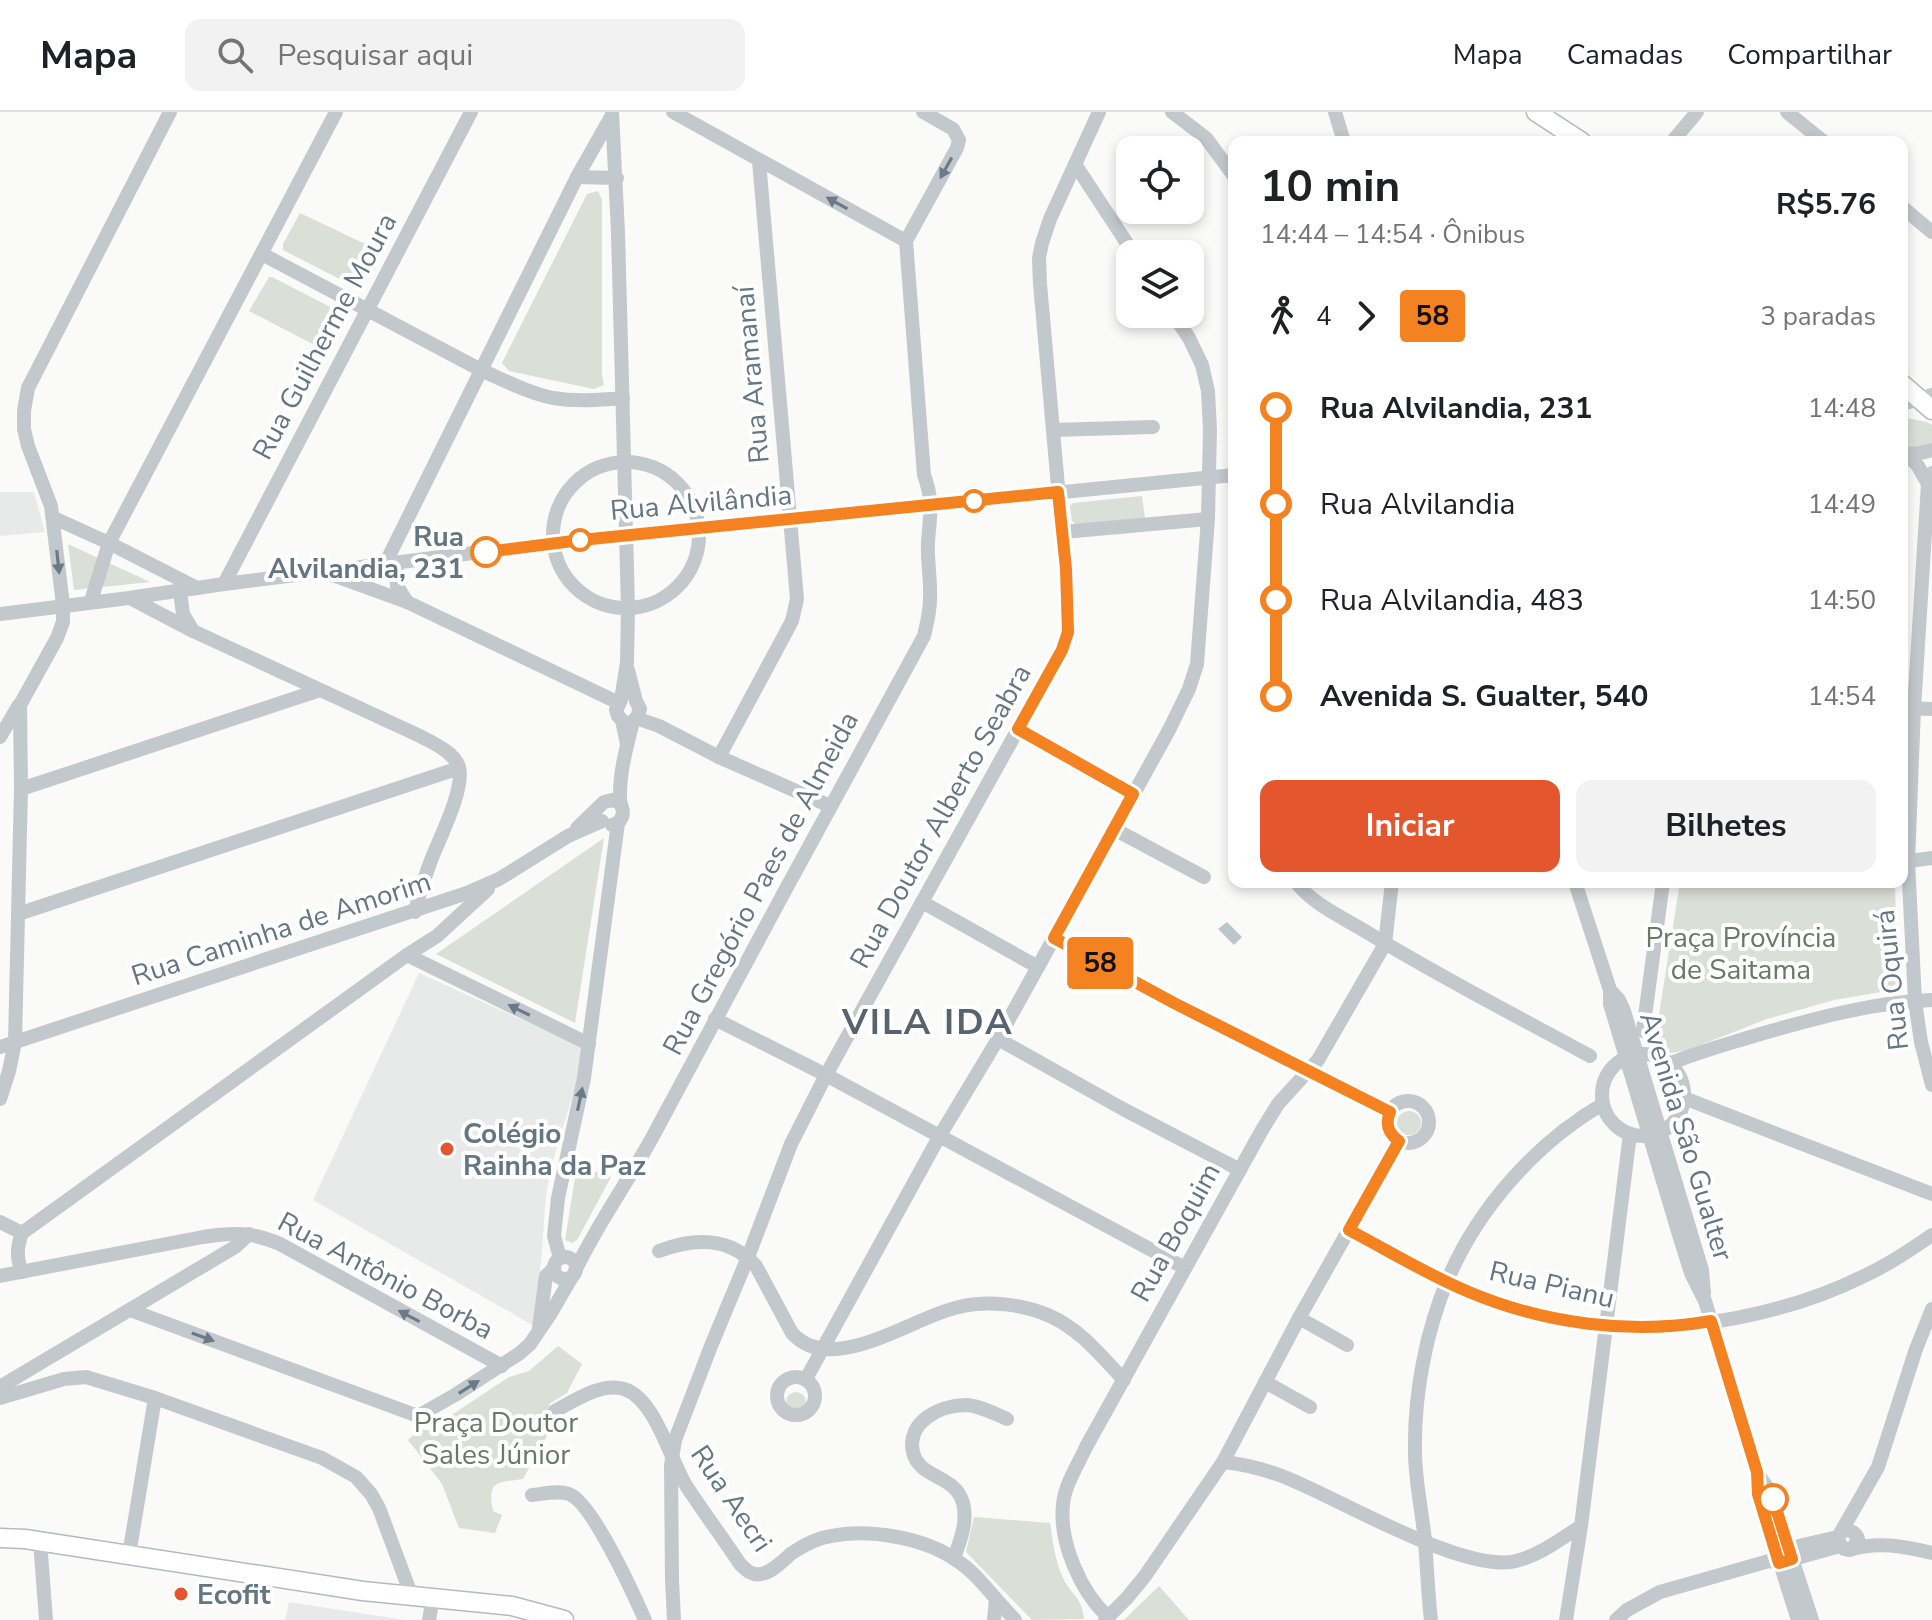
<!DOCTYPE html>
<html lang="pt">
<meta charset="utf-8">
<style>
body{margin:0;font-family:"Nunito Sans",sans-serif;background:#f2f2f2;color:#202124;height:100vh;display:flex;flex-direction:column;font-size:30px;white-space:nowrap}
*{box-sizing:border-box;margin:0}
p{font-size:26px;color:#757577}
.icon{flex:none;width:44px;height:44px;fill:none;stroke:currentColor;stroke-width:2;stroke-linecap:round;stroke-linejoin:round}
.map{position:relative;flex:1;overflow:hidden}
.side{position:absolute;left:1228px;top:24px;width:680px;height:752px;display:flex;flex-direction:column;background:#fff;border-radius:16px;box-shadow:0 4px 12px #0003}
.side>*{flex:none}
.badge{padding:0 16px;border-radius:6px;font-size:28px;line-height:52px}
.fabs{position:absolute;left:1116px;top:24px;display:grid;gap:16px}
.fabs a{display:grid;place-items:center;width:88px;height:88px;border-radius:16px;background:#fff;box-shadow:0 4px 12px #0003;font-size:40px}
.map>.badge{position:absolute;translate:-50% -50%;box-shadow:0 0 0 4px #fff}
.legs{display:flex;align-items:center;gap:12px;height:88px;padding:0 32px;font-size:26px}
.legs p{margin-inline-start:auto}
.overview{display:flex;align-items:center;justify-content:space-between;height:136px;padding:0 32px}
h1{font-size:44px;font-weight:700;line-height:60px}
.cta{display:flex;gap:16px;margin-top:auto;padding:16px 32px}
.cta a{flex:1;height:92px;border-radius:16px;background:#e4572e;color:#fff;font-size:32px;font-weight:700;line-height:92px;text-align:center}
.cta a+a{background:#f2f2f2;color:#202124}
ul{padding:0 32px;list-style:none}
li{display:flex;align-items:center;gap:28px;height:96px;font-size:30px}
li i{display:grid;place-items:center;width:12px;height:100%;margin:0 10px;background:currentColor}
li i::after{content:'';width:20px;height:20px;margin:-10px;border:6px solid;border-radius:50%;background:#fff}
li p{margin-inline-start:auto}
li:first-child i{background:linear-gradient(#0000 50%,currentColor 0)}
li:last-child i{background:linear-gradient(currentColor 50%,#0000 0)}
header{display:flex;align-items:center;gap:48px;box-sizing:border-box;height:112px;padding:0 40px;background:#fff;border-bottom:2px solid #e0e0e0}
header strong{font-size:38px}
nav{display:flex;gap:44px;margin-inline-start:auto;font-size:28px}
.search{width:560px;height:72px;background:#f2f2f2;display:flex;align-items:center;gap:20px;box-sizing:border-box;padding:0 28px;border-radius:16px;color:#757577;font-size:30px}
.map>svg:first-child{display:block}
.built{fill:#e8e9e9}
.green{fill:#dadfd7}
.water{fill:#bbc7cb}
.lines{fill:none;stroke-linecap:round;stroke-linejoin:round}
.major-casing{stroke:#b5babe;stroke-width:21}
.minor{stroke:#c3c8cc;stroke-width:14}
.major{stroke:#fff;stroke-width:18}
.oneway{fill:#6a7a87}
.line-1-casing{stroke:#fff;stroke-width:18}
.line-1{stroke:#f58220;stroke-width:12}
.stop-1-dot{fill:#fff;stroke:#f58220;stroke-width:4}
.poi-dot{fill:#e4572e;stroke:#fff;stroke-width:3}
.labels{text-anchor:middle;stroke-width:8;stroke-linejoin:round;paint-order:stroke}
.street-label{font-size:28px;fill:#657683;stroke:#fff}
.stop-label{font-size:28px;font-weight:bold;fill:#657683;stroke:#fff;text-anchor:end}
.park-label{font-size:28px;fill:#687a64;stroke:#fff}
.poi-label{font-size:28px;font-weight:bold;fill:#657683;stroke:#fff;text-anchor:start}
.district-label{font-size:36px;font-weight:bold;letter-spacing:2px;fill:#57646e;stroke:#fff}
</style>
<header>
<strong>Mapa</strong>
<div class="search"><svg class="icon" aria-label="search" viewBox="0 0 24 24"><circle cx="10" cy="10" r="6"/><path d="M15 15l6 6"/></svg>Pesquisar aqui</div>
<nav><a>Mapa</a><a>Camadas</a><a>Compartilhar</a></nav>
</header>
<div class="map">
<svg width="1932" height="1508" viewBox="0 0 1932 1508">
<rect width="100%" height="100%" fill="#fafaf8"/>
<!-- built -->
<g class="built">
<path d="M0 380H34L45 420 0 424Z"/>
<path d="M419 861 584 936 574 979 551 1056 546 1084 536 1215 313 1088Z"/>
<path d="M289 1490 405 1508H285Z"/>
</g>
<!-- green -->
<g class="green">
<path d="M598 79 602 88V263L604 273 594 277 509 259 502 251 587 82Z"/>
<path d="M300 101 380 139 362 175H355L283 138V132Z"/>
<path d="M269 165H272L342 201 346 204V209L328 240 249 199Z"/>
<path d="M1902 305 1927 310 1932 313V333L1902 337Z"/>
<path d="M1142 384 1145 406 1076 413 1072 409 1070 394 1073 391Z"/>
<path d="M68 432 150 470 74 478Z"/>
<path d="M604 726 575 911 436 842Z"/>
<path d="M1680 770H1892L1895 776 1898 856 1896 873 1887 879 1834 888 1767 907 1688 938 1671 941 1652 935V932L1655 928Z"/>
<circle cx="1409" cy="1011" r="12"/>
<path d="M577 1054 611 1065 577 1128 572 1131 565 1128Z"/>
<path d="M558 1234 582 1252 567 1281 549 1292 553 1313 523 1367C497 1371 487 1368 493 1399L502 1403 495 1421 459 1416 442 1372 408 1328 418 1318H429L509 1265 529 1259Z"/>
<circle cx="796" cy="1290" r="10"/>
<path d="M974 1405 1050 1411C1053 1430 1055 1450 1064 1468 1073 1485 1082 1485 1084 1507L1032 1508 966 1440Z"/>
<path d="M1159 1474 1189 1508H1124Z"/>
</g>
<!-- water -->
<path class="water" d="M1227 810 1242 825 1234 833 1218 817Z"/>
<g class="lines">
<!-- major casing -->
<g class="major-casing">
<g id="major">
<path d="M1536 0 1582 30"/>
<path d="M1902 272 1932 298"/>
<path d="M0 1426 25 1427 363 1479 512 1494 564 1508"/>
</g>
</g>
<!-- minor -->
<g class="minor">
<path d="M612 0 618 120 628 496 627 550 621 588 616 598 618 604 622 608 627 632"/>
<path d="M673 0 906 129"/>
<path d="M1172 0 1206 26 1234 64"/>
<path d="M1335 0 1344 30"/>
<path d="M1787 0 1824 30"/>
<path d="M1672 30 1697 0"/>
<path d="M1075 52 1134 142"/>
<path d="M577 65 617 66"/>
<path d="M1902 95 1932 120"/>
<path d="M262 142 481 258C504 268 528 281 553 286 577 290 600 288 623 286"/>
<path d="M1902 292 1932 283"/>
<path d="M1053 318 1153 315"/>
<path d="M1902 340C1912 344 1923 341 1932 338"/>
<path d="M1907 342 1918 354 1928 372"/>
<circle cx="626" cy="423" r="73"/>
<path d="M1932 361 1928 372 1914 597 1908 749 1915 889 1921 930 1932 973"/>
<path d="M54 406 109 431 197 476"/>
<path d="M1063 420 1208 407"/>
<path d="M385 452 577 65 611 5"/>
<path d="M396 452 397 474 407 490"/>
<path d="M327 461 407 490 619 591"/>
<path d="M224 472 471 0"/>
<path d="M180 479 183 502 193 519"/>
<path d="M130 486 193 519 420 624C433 631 454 640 459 655 465 678 438 729 430 751 424 767 419 783 415 800"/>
<path d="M91 489 109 431 336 0"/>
<path d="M0 502 129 486 224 472 553 431 1234 363"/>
<path d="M1902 596 1932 597"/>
<path d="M636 606 659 614 719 645 830 694"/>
<path d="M1018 617 1133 682"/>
<path d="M0 625 19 593"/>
<path d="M719 645 792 509 797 487 759 49"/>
<path d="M21 677 320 578"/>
<path d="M612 713C617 711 619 711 622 705 625 699 620 693 620 687 619 661 627 634 633 609L637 605 640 597 636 589 628 558"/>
<path d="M577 716 604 690 612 688 620 691"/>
<path d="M1114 717 1204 765"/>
<path d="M1902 750 1932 746"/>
<path d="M1296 770C1312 792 1342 805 1365 819 1438 864 1515 903 1590 944"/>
<path d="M1575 770 1610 878V892L1680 1126 1691 1161 1705 1189 1757 1360 1758 1382 1798 1508"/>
<path d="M922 790 1038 855"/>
<path d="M18 802 459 656"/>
<path d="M1054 826 1127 866 1390 1000"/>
<path d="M407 843 589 932"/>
<path d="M1610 878 1619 888 1624 899 1702 1158 1704 1181"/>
<path d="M715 907 826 963 1185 1156"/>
<path d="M1643 919 1663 770"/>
<path d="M998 927 1123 997 1240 1058"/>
<path d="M0 935 467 781 499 767 568 724 602 709"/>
<circle cx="1643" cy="983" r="41"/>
<path d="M1669 952C1698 940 1728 932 1757 923 1813 907 1873 890 1932 888"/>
<path d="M1684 986 1932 1082"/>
<path d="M0 987 9 959 15 930 21 677 20 593 57 526 63 510V493L51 394 28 334 24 317V299L28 276 170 0"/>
<circle cx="1408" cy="1010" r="21"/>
<path d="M0 1110 22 1121"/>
<path d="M1349 1118C1393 1142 1438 1169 1485 1186 1523 1200 1564 1210 1604 1214 1686 1222 1790 1201 1864 1164 1888 1153 1910 1138 1932 1123"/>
<path d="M22 1121 407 843 437 824 488 777"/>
<path d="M659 1139C693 1126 730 1124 756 1154L792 1221C832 1266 914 1204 959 1195 987 1188 1023 1192 1050 1204 1081 1218 1101 1244 1124 1268"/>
<circle cx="565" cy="1156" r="11"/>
<path d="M560 1146 554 1124 558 1086 584 966 618 711"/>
<path d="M575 1159C599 1108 634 1062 660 1011 747 848 835 686 924 524 927 511 930 500 930 487 931 468 927 449 928 430 930 402 934 390 924 363L906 129 957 36 959 28 953 17 923 0"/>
<path d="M22 1160C16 1145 17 1135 22 1121"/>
<path d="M0 1164 203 1125C233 1120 252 1120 280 1132L502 1254"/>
<path d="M130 1198 418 1304 455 1283 520 1241 530 1232 551 1201 573 1163"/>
<path d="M1299 1206 1347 1233"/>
<path d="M539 1216 546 1164 554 1156"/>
<circle cx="796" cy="1284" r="19"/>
<path d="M806 1267 939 1025 998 927 1054 826 1169 618 1189 577 1197 552 1208 407 1210 318 1208 279 1202 253 1189 226 1173 202"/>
<path d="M1265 1270 1310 1295"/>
<path d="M0 1275 235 1135 249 1122"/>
<path d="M0 1286 64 1267 86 1265 155 1286 322 1346 356 1365 371 1382 379 1396 412 1485"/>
<path d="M555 1299C574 1289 601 1270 624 1277 656 1287 670 1349 687 1375 704 1401 723 1426 740 1452 746 1458 752 1464 761 1462 773 1460 783 1448 792 1441 804 1433 817 1426 831 1424 869 1416 925 1426 956 1448 972 1458 984 1473 996 1487L994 1508"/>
<path d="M1223 1350C1243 1352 1263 1357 1282 1364 1337 1385 1463 1462 1516 1449 1540 1443 1561 1427 1581 1414"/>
<path d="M1757 1361 1770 1379 1812 1508"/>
<path d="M532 1383C543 1382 558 1378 569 1382 592 1390 634 1483 645 1508"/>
<path d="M1841 1420 1878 1355 1916 1237 1932 1197"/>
<path d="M40 1429 46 1508"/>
<path d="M1853 1436 1858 1427C1854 1415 1838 1416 1838 1429L1844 1437 1849 1438C1877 1429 1904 1434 1932 1441"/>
<path d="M1781 1438 1838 1425"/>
<path d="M129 1443 155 1286"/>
<path d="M954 1446C960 1429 968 1410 963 1391 955 1362 919 1367 913 1340 906 1310 940 1293 966 1293 980 1294 994 1301 1007 1307"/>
<path d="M996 1487 1015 1508"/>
<path d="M1108 1505C1081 1480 1059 1431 1063 1393 1064 1374 1078 1353 1086 1335L1262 1018 1278 992 1318 948 1385 832 1392 770"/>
<path d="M429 1508 433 1486"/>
<path d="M674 1508 672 1467 671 1353 675 1328 711 1234 748 1145 791 1032 826 963 1062 538 1068 520 1067 476 1040 172 1039 146 1042 131 1050 107 1099 0"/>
<path d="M1105 1508 1127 1486 1145 1464 1223 1350 1299 1206 1399 1029"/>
<path d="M1431 1508C1428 1482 1427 1455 1425 1429 1422 1399 1415 1369 1415 1339 1414 1282 1426 1219 1448 1167 1478 1096 1537 1030 1603 992"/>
<path d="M1566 1508 1581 1414 1630 1022"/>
<path d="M1616 1508 1627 1498 1660 1480 1769 1449 1779 1451 1840 1434"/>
</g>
<!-- major -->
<use href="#major" class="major"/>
</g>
<!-- one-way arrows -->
<defs><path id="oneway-solid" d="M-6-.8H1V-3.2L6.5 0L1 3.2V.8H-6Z" transform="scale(2)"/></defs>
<g class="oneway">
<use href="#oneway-solid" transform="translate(946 56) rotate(119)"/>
<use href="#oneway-solid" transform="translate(837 91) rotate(-151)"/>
<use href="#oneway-solid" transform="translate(58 450) rotate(84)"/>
<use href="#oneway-solid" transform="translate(519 898) rotate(-154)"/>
<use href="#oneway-solid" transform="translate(580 987) rotate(-78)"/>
<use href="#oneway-solid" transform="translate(409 1204) rotate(-152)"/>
<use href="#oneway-solid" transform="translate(203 1225) rotate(20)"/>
<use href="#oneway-solid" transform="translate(469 1275) rotate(-32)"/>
</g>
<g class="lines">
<!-- line-1 casing -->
<g class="line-1-casing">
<path id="line-1" d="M486 440 581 428 1058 380 1066 457 1068 520 1062 538 1018 617 1133 682 1054 826 1174 891 1390 1000C1385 1012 1388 1021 1399 1029L1349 1118C1389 1139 1428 1163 1469 1180 1545 1212 1631 1223 1711 1209L1757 1360 1758 1382 1779 1451 1792 1447 1773 1387"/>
</g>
<!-- line-1 -->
<use href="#line-1" class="line-1"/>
</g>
<!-- markers -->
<g class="stop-1-dot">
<circle cx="974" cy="389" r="10"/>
<circle cx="580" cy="428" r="10"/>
<circle cx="486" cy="440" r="14"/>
<circle cx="1773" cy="1387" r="14"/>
</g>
<g class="poi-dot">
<circle cx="447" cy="1037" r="8"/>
<circle cx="181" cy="1482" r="8"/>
</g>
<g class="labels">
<!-- street labels -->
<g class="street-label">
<text transform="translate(324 224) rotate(-62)" y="10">Rua Guilherme Moura</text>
<text transform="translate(751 263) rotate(-95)" y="10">Rua Aramanaí</text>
<text transform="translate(701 390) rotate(-5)" y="10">Rua Alvilândia</text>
<text transform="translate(940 704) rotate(-61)" y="10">Rua Doutor Alberto Seabra</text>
<text transform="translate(760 771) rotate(-62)" y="10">Rua Gregório Paes de Almeida</text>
<text transform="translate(281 816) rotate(-18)" y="10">Rua Caminha de Amorim</text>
<text transform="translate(1891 868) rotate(-96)" y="10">Rua Oquirá</text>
<text transform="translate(1687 1024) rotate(73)" y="10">Avenida São Gualter</text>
<text transform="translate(1175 1120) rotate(-61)" y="10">Rua Boquim</text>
<text transform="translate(386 1163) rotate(28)" y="10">Rua Antônio Borba</text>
<text transform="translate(1552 1172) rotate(13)" y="10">Rua Pianu</text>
<text transform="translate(732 1386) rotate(56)" y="10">Rua Aecri</text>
</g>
<!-- stop labels -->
<g class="stop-label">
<text x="464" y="434">Rua<tspan x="464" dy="32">Alvilandia, 231</tspan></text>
</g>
<!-- park labels -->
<g class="park-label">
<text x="1741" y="835">Praça Província<tspan x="1741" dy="32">de Saitama</tspan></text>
<text x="496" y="1320">Praça Doutor<tspan x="496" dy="32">Sales Júnior</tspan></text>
</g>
<!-- poi labels -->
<g class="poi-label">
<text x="463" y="1031">Colégio<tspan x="463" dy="32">Rainha da Paz</tspan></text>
<text x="197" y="1492">Ecofit</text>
</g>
<!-- district labels -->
<g class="district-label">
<text x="928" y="922">VILA IDA</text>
</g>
</g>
</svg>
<div class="fabs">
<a><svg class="icon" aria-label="locate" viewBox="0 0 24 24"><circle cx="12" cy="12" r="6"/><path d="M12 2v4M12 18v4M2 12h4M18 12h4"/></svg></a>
<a><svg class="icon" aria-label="layers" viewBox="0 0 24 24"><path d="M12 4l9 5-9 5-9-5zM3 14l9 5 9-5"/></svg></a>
</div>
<b class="badge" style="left:1100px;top:851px;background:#f58220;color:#111">58</b>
<section class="side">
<div class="overview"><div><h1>10 min</h1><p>14:44 – 14:54 · Ônibus</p></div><b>R$5.76</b></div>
<div class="legs"><svg class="icon" aria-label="walk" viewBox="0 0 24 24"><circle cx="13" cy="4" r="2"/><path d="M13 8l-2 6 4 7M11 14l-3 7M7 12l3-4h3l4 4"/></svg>4<svg class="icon" aria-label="forward" viewBox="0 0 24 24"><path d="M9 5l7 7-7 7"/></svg><b class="badge" style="background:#f58220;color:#111">58</b><p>3 paradas</p></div>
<ul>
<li><i style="color:#f58220"></i><b>Rua Alvilandia, 231</b><p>14:48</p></li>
<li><i style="color:#f58220"></i><span>Rua Alvilandia</span><p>14:49</p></li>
<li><i style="color:#f58220"></i><span>Rua Alvilandia, 483</span><p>14:50</p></li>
<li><i style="color:#f58220"></i><b>Avenida S. Gualter, 540</b><p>14:54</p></li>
</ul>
<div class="cta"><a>Iniciar</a><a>Bilhetes</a></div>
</section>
</div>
